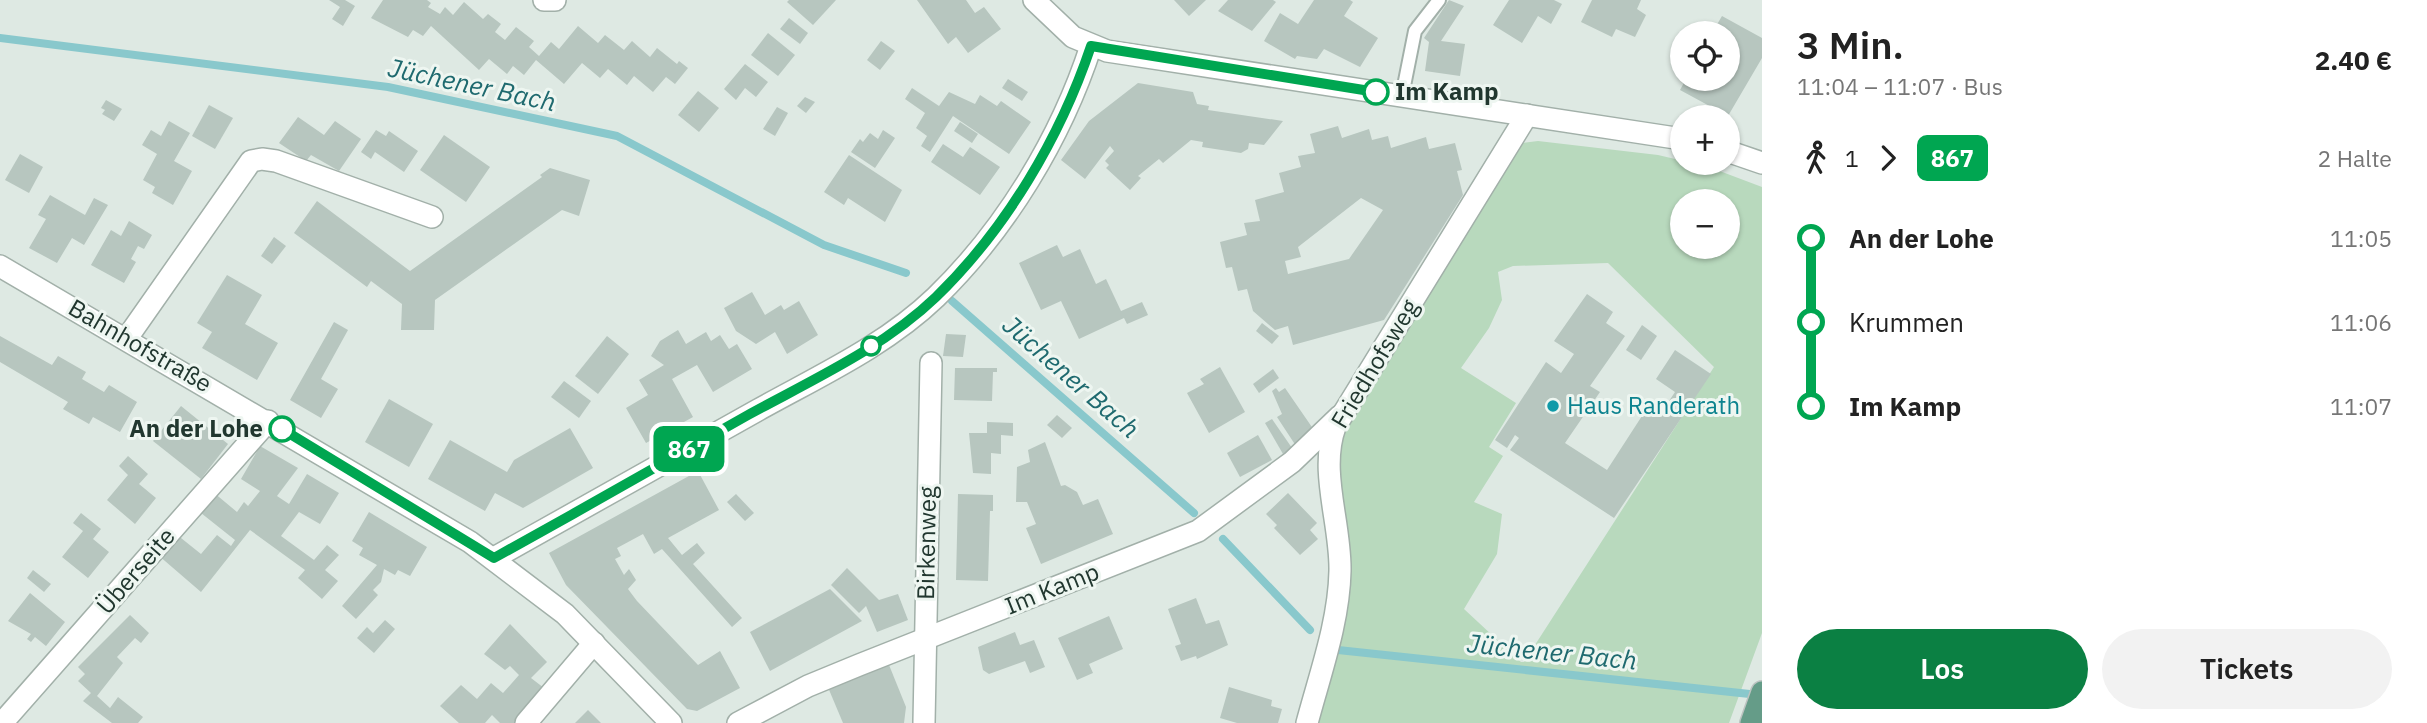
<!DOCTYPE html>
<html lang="de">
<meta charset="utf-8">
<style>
body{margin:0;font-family:"IBM Plex Sans",sans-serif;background:#f2f2f2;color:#222;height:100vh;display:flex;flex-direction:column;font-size:26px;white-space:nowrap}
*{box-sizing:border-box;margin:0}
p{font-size:23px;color:#767676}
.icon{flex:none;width:38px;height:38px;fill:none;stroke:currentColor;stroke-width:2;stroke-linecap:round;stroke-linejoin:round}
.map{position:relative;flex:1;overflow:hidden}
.sheet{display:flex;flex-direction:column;background:#fff;width:665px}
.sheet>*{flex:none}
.badge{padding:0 14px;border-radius:10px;font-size:24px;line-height:46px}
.controls{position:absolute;left:1670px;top:21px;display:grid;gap:14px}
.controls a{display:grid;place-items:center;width:70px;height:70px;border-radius:50%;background:#fff;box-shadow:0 2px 5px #0004;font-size:35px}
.map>.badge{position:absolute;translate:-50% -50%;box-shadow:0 0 0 4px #fff}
.legs{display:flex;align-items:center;gap:10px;height:77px;padding:0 35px;font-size:23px}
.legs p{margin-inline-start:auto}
.head{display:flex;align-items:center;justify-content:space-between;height:119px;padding:0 35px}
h1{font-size:38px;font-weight:600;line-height:52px}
.primary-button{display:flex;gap:14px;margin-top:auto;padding:14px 35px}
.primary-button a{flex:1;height:80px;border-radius:42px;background:#0b8043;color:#fff;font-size:28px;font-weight:600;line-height:80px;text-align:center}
.primary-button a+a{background:#f2f2f2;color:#222}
ul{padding:0 35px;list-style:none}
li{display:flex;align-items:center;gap:24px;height:84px;font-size:26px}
li i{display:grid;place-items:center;width:10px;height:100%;margin:0 9px;background:currentColor}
li i::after{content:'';width:18px;height:18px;margin:-9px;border:5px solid;border-radius:50%;background:#fff}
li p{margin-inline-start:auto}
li:first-child i{background:linear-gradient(#0000 50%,currentColor 0)}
li:last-child i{background:linear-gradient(currentColor 50%,#0000 0)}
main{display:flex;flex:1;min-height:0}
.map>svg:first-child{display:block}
.green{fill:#b8d9bd;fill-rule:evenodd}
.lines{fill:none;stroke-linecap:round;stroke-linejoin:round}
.stream{stroke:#89c8cc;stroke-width:8}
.building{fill:#b7c6bf;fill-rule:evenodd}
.service-casing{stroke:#a2b0a9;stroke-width:16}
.minor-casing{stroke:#a2b0a9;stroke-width:24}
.tertiary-casing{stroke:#a2b0a9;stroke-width:24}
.primary-casing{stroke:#bcc3c1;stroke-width:24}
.service{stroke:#fff;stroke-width:12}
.minor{stroke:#fff;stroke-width:21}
.tertiary{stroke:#fff;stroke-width:21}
.primary{stroke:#659c88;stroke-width:21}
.line-1-casing{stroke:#fff;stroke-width:16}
.line-1{stroke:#00a651;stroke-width:10}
.stop-1-dot{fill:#fff;stroke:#00a651;stroke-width:3.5}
.culture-dot{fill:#0f9aa8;stroke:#eef6f1;stroke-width:2.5}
.labels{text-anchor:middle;stroke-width:6;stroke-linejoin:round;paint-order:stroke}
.stop-label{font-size:24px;font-weight:bold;fill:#21372f;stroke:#eef6f1;text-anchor:start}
.street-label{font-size:24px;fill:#21372f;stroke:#eef6f1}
.culture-label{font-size:24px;fill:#0d838f;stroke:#eef6f1;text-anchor:start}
.water-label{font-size:26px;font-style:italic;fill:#1f6a6f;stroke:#eef6f1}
</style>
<main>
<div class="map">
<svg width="1762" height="723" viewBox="0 0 1762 723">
<rect width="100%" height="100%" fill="#dee9e3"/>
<!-- green -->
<path class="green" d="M1538 141 1658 155 1709 167 1762 187V633L1729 723H1317L1343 617 1351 561 1337 445 1351 412 1515 144ZM1682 201H1727V247H1682ZM1608 263 1714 367 1524 662H1521L1464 609 1497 554 1502 514 1474 502 1503 456 1489 447 1516 403 1461 368 1489 328 1502 300 1498 272 1513 266Z"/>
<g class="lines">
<!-- stream -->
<g class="stream">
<path d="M0 38 388 87 617 136 824 245 906 273"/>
<path d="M952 301 1194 513"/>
<path d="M1223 539 1310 630"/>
<path d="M1338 650 1759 695"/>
</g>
</g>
<!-- building -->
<g class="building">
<path d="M329 0H345L355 6 343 26 332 19 340 7Z"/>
<path d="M383 0H427L431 3 428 7 440 14 445 7 453 15 464 2 483 19 488 14 501 24 495 32 505 40 516 27 534 41 529 47 539 56 551 42 559 49 578 26 598 43 605 35 624 50 632 41 650 57 657 48 677 64 679 61 688 68 675 84 666 77 653 92 634 76 627 85 608 69 600 78 582 63 564 84 536 60 524 75 513 66 507 74 489 59 479 70 431 26 423 36 413 30 408 37 371 18Z"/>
<path d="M789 0H836L813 25 787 2Z"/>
<path d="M917 0H966L975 13 984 7 1001 29 968 53 956 37 948 44Z"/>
<path d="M1174 0H1206L1189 16Z"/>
<path d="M1228 0H1273L1276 2 1252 31 1218 11Z"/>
<path d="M1314 0H1350L1353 2 1344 16 1378 38 1360 67 1324 49 1317 59 1297 56 1295 59 1264 41 1280 13 1298 24Z"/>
<path d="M1449 0 1464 6 1441 41 1465 44 1460 76 1425 71 1429 42 1424 38Z"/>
<path d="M1509 0H1554L1562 4 1551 24 1538 16 1522 43 1493 25Z"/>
<path d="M1592 0H1641L1637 9 1646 15 1635 37 1616 29 1612 37 1581 22Z"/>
<path d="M1722 16 1762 38V58L1728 116 1680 90 1686 79H1727V33H1712Z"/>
<path d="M789 18 808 33 800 44 780 29Z"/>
<path d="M768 33 795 55 778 76 751 55Z"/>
<path d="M881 41 895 51 880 70 867 60Z"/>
<path d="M745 64 768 82 756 97 745 88 736 100 724 89Z"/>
<path d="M1008 79 1028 92 1022 101 1002 88Z"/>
<path d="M1138 83 1193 92 1197 104 1209 106 1208 110 1283 121 1264 145 1249 143 1248 149 1241 153 1202 147 1203 142 1191 140 1163 163 1159 159 1138 176 1141 178 1130 190 1106 168 1109 165 1105 161 1114 151 1110 146 1085 179 1061 160 1089 121Z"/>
<path d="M912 88 939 106 949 92 975 104 980 95 997 106 1001 101 1031 122 1009 154 953 116 930 152 921 146 927 136 916 128 925 113 905 99Z"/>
<path d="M698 91 719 108 699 132 678 115Z"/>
<path d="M805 97 815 102 806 113 797 106Z"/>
<path d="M106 100 122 109 114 121 102 114 105 110 101 108Z"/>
<path d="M209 105 233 118 215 149 192 136Z"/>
<path d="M777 107 788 113 775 136 763 129Z"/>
<path d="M298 117 324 135 335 121 361 139 339 171 311 155 306 161 279 143Z"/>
<path d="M169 121 190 133 174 161 192 171 173 205 152 193 155 187 143 180 157 154 142 145 151 130 161 136Z"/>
<path d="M960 122 978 134 972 143 954 131Z"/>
<path d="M1338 126 1342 138 1369 129 1372 140 1388 136 1391 148 1426 137 1429 149 1455 143 1462 170 1457 171 1463 195 1384 320 1293 345 1288 326 1275 330 1253 311 1247 289 1238 291 1232 267 1226 268 1220 242 1247 235 1244 223 1260 221 1255 200 1284 192 1279 173 1301 167 1298 156 1315 153 1310 134ZM1361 198 1383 210 1349 259 1288 274 1285 261 1301 257 1298 247Z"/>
<path d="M376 130 386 136 389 131 418 151 404 172 375 152 371 159 361 152Z"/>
<path d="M883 130 895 138 875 168 851 152 860 139 863 142 870 133 878 139Z"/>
<path d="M444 135 490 167 466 202 420 170Z"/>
<path d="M943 144 963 157 970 147 1000 167 980 195 931 162Z"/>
<path d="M20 154 43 167 29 193 5 180Z"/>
<path d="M849 155 902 190 885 222 848 198 844 205 824 192Z"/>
<path d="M550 168 590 180 579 216 562 210 435 300 434 330H401L402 304 371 281 367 287 294 233 317 201 410 271 542 177 540 175Z"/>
<path d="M50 195 85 215 94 198 108 205 84 245 72 238 57 263 29 248 46 219 38 215Z"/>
<path d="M129 221 152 235 144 249 138 246 131 259 136 262 124 283 91 265 111 230 121 236Z"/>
<path d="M274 237 286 246 272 264 261 256Z"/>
<path d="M1057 245 1063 257 1080 249 1096 284 1106 279 1121 311 1142 302 1148 315 1127 324 1124 318 1079 339 1061 301 1041 310 1019 263Z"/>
<path d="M227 275 262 295 245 324 278 343 257 380 202 348 212 332 197 323Z"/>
<path d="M752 292 765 315 781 305 784 310 799 301 818 335 787 354 775 332 756 344 736 331 724 308Z"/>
<path d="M1587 294 1613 312 1606 323 1625 336 1590 386 1600 392 1565 443 1607 470 1651 402 1663 410 1675 392 1656 379 1675 350 1711 374 1614 518 1510 450 1519 438 1515 435 1507 448 1495 440 1546 362 1561 373 1574 354 1554 341Z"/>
<path d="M334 322 348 330 321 379 338 389 321 418 290 400Z"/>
<path d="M1262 323 1279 336 1272 344 1256 331Z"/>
<path d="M1642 325 1657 336 1641 360 1626 350Z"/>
<path d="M678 330 686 344 706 332 711 341 720 335 729 349 737 344 752 369 713 392 697 365 672 379 693 417 646 443 626 408 648 395 639 380 664 365 651 356 660 341Z"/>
<path d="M946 334 966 335 963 357 943 356Z"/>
<path d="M0 336 52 365 58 356 86 372 82 379 104 392 109 385 137 402 120 432 93 417 89 424 63 409 68 402 0 362Z"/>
<path d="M607 336 629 354 598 394 575 376Z"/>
<path d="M1220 367 1245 412 1209 433 1187 393 1204 384 1200 379Z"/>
<path d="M955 368H997V372H993L992 401 954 400Z"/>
<path d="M1273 369 1279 378 1259 393 1253 384Z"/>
<path d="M564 381 591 401 579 418 551 397Z"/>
<path d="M1276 388 1279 392 1285 388 1316 433 1296 446 1277 417 1282 414 1272 391Z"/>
<path d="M389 399 433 424 409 467 365 442Z"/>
<path d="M181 406 228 444 201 479 153 441Z"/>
<path d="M1057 415 1072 428 1062 438 1047 425Z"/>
<path d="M1272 419 1292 448 1283 454 1265 423Z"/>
<path d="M987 422 1013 423V436L1001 435V454L991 453V474L973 473 969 433H987Z"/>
<path d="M570 428 593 468 523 508 495 493 485 511 428 479 450 440 507 472 514 460Z"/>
<path d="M1258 435 1272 460 1240 477 1227 453Z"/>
<path d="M1045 442 1061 486 1065 485 1077 492 1083 505 1098 499 1113 534 1041 564 1026 528 1036 524 1027 502H1016L1017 467 1030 462 1028 450Z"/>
<path d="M260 446 298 468 277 496 289 504 307 474 339 493 320 524 299 512 281 536 314 560 327 545 339 555 325 570 338 581 322 599 298 578 305 570 250 530 201 592 158 555 176 534 201 554 217 535 231 546 235 540 201 513 213 492 237 512 244 502 248 506 260 491 241 479Z"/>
<path d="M128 456 148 474 139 484 156 498 135 524 107 500 128 475 119 466Z"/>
<path d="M698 471 719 510 668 538 682 555 697 543 705 553 693 564 742 618 732 627 662 549 654 554 643 534 617 548 621 556 615 559 624 575 629 569 636 580 628 589 637 601 698 665 720 651 740 688 697 711 687 709 566 585 549 553Z"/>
<path d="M1288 493 1317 523 1310 530 1318 539 1300 555 1274 528 1277 525 1266 514Z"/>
<path d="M736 494 754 513 745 521 727 502Z"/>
<path d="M958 494 993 495V511H990L988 581 956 580Z"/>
<path d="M369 512 427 547 410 576 398 570 395 575 384 569 381 582 373 590 378 595 356 619 342 606 377 565 359 555 363 548 352 541Z"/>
<path d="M81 513 101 529 93 539 109 552 88 578 62 557 83 531 73 523Z"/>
<path d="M847 568 879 600 898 594 908 620 877 632 866 606 859 613 831 585Z"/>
<path d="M33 570 51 584 44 592 27 578Z"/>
<path d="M830 589 862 621 770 671 750 632Z"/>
<path d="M30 593 65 622 46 646 35 637 31 642 27 639 31 634 8 621Z"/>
<path d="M1196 598 1206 624 1219 620 1228 645 1197 659 1196 656 1181 661 1175 646 1181 644 1168 609Z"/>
<path d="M130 615 149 633 141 643 135 638 117 657 123 663 97 696 110 708 118 697 143 717 138 723H112L83 701 91 693 78 681 85 674 78 667Z"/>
<path d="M1109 616 1123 649 1089 664 1093 673 1077 680 1058 638Z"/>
<path d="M385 620 395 629 374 653 357 638 367 627 373 633Z"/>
<path d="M510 624 547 662 531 678 544 688 515 723H500L492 715 485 723H459L440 706 461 685 477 699 491 683 503 693 519 675 510 666 505 670 484 654Z"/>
<path d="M1015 632 1020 645 1034 640 1045 667 1030 673 1025 661 989 674 983 670 978 647Z"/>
<path d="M887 660 906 707 904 723H843L827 685Z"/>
<path d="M1229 687 1272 700 1271 706 1282 709 1278 723H1237L1220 718Z"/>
<path d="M588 710 601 723H575Z"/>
</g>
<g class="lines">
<!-- service casing -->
<g class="service-casing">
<path id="service" d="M1402 96 1415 31 1439 0"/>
</g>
<!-- minor casing -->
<g class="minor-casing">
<g id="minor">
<path d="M544 0H555"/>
<path d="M0 266 470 542 565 614 671 723"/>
<path d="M127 338 251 161 262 159 276 161 432 217"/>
<path d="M494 558C582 509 670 459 758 410 819 376 885 346 936 297 1006 229 1061 138 1091 46"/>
<path d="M2 723 268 421"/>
<path d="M526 723 594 643"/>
<path d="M738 723 808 686 859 665 1198 531 1292 462 1340 416"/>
<path d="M924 723 931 363"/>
<path d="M1307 723C1320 674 1339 622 1340 571 1341 524 1319 471 1335 427L1527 115"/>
</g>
</g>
<!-- tertiary casing -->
<g class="tertiary-casing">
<g id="tertiary">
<path d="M1034 0 1073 37 1107 51 1682 139"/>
<path d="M1727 151 1762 163"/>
</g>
</g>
<!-- primary casing -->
<g class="primary-casing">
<path id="primary" d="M1751 723 1762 692"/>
</g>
<!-- service -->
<use href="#service" class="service"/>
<!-- minor -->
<use href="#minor" class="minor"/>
<!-- tertiary -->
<use href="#tertiary" class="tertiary"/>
<!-- primary -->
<use href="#primary" class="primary"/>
</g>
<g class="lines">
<!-- line-1 casing -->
<g class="line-1-casing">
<path id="line-1" d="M282 429 494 558C579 511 663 463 748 415 812 380 883 348 936 297 1006 229 1060 138 1091 46L1376 92"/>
</g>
<!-- line-1 -->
<use href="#line-1" class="line-1"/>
</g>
<!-- markers -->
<g class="stop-1-dot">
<circle cx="1376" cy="92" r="12"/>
<circle cx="871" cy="346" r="9"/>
<circle cx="282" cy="429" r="12"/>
</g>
<circle class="culture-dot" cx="1553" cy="406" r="7"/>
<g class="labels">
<!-- stop labels -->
<g class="stop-label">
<text x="1395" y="100">Im Kamp</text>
<text x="263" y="437" text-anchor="end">An der Lohe</text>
</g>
<!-- street labels -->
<g class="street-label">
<text transform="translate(140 346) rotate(30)" y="8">Bahnhofstraße</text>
<text transform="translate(1375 364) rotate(-59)" y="8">Friedhofsweg</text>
<text transform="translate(927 543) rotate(-89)" y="8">Birkenweg</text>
<text transform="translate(136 571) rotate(-49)" y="8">Überseite</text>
<text transform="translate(1052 589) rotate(-22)" y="8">Im Kamp</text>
</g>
<!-- culture labels -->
<g class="culture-label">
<text x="1567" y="414">Haus Randerath</text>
</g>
<!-- water labels -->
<g class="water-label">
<text transform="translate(472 85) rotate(12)" y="9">Jüchener Bach</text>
<text transform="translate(1071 377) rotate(41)" y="9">Jüchener Bach</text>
<text transform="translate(1552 652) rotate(6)" y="9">Jüchener Bach</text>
</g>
</g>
</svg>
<div class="controls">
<a><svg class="icon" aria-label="locate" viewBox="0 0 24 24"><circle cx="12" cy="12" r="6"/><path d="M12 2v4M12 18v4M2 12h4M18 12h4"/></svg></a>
<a>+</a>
<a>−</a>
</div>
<b class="badge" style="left:689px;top:449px;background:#00a651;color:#fff">867</b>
</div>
<section class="sheet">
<div class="head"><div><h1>3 Min.</h1><p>11:04 – 11:07 · Bus</p></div><b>2.40 €</b></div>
<div class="legs"><svg class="icon" aria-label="walk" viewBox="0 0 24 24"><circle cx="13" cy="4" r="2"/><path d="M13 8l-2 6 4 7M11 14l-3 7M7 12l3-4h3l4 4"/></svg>1<svg class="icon" aria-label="forward" viewBox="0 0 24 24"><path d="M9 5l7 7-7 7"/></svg><b class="badge" style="background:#00a651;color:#fff">867</b><p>2 Halte</p></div>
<ul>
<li><i style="color:#00a651"></i><b>An der Lohe</b><p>11:05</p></li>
<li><i style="color:#00a651"></i><span>Krummen</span><p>11:06</p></li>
<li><i style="color:#00a651"></i><b>Im Kamp</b><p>11:07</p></li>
</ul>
<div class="primary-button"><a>Los</a><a>Tickets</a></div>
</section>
</main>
